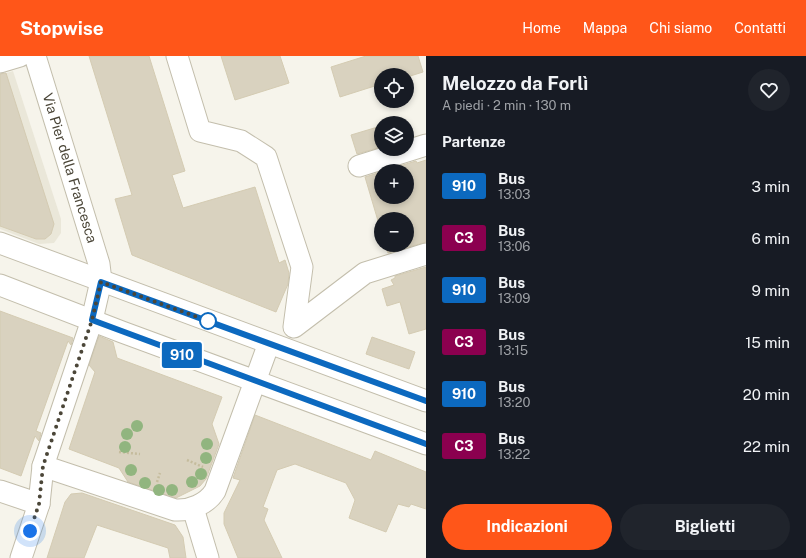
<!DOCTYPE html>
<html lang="it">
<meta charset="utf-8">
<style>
body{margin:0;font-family:"Public Sans",sans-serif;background:#20242c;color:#f1f3f6;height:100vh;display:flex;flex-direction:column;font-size:15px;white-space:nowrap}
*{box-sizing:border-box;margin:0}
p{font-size:13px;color:#9ea1a6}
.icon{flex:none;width:22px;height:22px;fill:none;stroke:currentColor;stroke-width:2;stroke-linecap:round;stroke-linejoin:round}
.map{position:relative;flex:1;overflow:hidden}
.panel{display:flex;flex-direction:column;background:#171b24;width:380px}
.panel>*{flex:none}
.badge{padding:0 8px;border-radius:3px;font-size:14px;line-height:26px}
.fabs{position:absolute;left:374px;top:12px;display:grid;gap:8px}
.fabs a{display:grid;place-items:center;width:40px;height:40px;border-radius:50%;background:#171b24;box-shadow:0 2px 6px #0003;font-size:20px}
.you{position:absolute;width:20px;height:20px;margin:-10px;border:3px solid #fff;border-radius:50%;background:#1a73e8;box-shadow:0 0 0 6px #1a73e833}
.map>.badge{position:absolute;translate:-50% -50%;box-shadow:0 0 0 2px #fff}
h2{padding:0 16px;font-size:15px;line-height:36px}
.round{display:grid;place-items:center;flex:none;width:42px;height:42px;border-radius:21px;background:#20242c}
.headline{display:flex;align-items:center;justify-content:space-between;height:68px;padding:0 16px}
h1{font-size:19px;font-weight:700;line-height:30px}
.primary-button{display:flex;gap:8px;margin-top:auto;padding:8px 16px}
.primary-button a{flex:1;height:46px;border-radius:24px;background:#ff5619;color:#fff;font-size:16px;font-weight:700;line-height:46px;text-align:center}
.primary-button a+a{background:#20242c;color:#f1f3f6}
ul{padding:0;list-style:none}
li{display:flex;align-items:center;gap:12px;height:52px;padding:0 16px}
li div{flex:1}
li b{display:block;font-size:15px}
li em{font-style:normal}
li .badge{min-width:44px;font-weight:700;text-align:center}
header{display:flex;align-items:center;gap:24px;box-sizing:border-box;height:56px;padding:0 20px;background:#ff5619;color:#fff}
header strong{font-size:19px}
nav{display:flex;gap:22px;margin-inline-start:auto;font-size:14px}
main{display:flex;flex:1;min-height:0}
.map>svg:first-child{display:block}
.residential{fill:#eae7d9}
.building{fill:#d9d2bf;stroke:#d4cbb2}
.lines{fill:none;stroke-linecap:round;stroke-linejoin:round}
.minor-casing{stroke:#c3beac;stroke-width:23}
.path{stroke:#c5bc9d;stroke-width:2.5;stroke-dasharray:2 2;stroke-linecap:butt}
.minor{stroke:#fff;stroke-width:21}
.tree{fill:#91b57f}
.line-casing{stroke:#fff;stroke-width:9}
.line{stroke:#0c69bf;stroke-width:6}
.walk{stroke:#4b4638;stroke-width:4;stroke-dasharray:0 7.2}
.stop-dot{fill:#fff;stroke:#0c69bf;stroke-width:2}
.labels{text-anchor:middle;stroke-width:3.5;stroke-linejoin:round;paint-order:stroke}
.street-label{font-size:14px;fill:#4b4638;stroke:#fff}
</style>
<header>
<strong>Stopwise</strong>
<nav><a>Home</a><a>Mappa</a><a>Chi siamo</a><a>Contatti</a></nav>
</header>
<main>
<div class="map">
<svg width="426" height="502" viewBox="0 0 426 502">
<rect width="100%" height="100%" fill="#f6f4eb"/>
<!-- residential -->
<path class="residential" d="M13 15 61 163V177L54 187 39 188 0 173V19Z"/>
<!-- building -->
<g class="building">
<path d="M89 0H149L185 115 172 119 183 152 255 131 279 207 285 204 289 217 288 228 276 256 132 199 115 143 132 139Z"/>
<path d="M221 0H280L289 27 235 44Z"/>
<path d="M366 0H418L423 16 407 21V19H381V28L340 41 331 11Z"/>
<path d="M6 17 54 168 51 178 45 183H36L0 170V18Z"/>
<path d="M381 70V91L357 98 351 79Z"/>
<path d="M426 104V186L388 197 385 189H407V163H381V175L365 121 381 116V141H407V115H383L416 105 417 107Z"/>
<path d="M426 211V273L409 278 400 246 387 250 382 233 394 229 391 224 395 222V220Z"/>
<path d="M0 255 73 282 71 289 68 285 36 375 41 377 39 385 35 380 21 420 0 412Z"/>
<path d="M99 280 113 286 117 302 222 341 212 368 219 388 206 423 200 430 176 442 128 426 119 412 69 393 95 316 89 309Z"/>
<path d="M372 281 415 296 409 313 366 298Z"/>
<path d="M255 359 371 404 375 395 426 416V453L411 448 409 451 398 448 386 476 349 462 355 444 346 427 295 408 277 414 263 451 268 453 264 464 282 502H238L224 468V457L240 424 233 422Z"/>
<path d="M82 437 175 469 183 481 186 502H170L168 492 97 469 84 502H47L65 446 71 438Z"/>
</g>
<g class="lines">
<!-- minor casing -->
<g class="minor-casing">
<g id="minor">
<path d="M177 0 200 75 241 85 266 101 302 211 294 271 365 217 426 198"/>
<path d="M0 6 20 0"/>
<path d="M359 110 426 89"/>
<path d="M0 187 426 345"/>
<path d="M0 229 122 276 426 388"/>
<path d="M43 410 175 454C190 455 207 448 215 435L269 287"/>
<path d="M0 435 39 448"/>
<path d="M193 452 208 502"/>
<path d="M21 502 39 448 43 410 92 264 101 225 99 208 35 0"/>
</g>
</g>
<!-- path -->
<g class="path">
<path d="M119 396 140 398"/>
<path d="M187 404 203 411"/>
<path d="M157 426 160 417"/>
</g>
<!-- minor -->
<use href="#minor" class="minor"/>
</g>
<!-- trees -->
<g class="tree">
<circle cx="137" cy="370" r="6"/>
<circle cx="127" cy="378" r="6"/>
<circle cx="207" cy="388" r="6"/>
<circle cx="125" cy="391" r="6"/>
<circle cx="206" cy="402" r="6"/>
<circle cx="131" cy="414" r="6"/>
<circle cx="201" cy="418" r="6"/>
<circle cx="192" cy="426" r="6"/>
<circle cx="145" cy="427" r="6"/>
<circle cx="159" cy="434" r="6"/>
<circle cx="172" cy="434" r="6"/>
</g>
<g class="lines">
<!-- line casing -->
<g class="line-casing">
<path id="line" d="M426 345 101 226 92 264 426 388"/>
</g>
<!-- line -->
<use href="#line" class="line"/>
<!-- walk -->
<path class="walk" d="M30 475 39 448 43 410 92 264 101 226 211 266 208 265"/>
</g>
<!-- markers -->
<circle class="stop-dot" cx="208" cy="265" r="8"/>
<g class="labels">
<!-- street labels -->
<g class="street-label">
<text transform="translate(70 112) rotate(73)" y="5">Via Pier della Francesca</text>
</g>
</g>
</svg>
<div class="fabs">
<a><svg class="icon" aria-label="locate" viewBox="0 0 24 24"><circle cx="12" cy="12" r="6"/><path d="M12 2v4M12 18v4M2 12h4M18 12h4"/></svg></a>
<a><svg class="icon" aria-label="layers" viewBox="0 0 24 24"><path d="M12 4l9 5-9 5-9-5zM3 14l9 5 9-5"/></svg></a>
<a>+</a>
<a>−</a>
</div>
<div class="you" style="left:30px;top:475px"></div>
<b class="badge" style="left:182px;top:299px;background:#0c69bf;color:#fff">910</b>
</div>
<section class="panel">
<div class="headline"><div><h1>Melozzo da Forlì</h1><p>A piedi · 2 min · 130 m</p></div><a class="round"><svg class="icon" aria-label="heart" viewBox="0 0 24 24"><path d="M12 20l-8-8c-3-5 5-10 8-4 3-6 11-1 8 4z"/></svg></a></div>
<h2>Partenze</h2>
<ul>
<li><span class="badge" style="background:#0c69bf;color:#fff">910</span><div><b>Bus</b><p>13:03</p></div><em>3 min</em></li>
<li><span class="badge" style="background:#8b004f;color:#fff">C3</span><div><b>Bus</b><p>13:06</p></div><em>6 min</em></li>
<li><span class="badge" style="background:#0c69bf;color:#fff">910</span><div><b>Bus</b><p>13:09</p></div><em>9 min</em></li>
<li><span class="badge" style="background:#8b004f;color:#fff">C3</span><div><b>Bus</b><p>13:15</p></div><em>15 min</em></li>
<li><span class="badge" style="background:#0c69bf;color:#fff">910</span><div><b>Bus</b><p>13:20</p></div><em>20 min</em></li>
<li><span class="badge" style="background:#8b004f;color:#fff">C3</span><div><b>Bus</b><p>13:22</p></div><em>22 min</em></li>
</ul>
<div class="primary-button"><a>Indicazioni</a><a>Biglietti</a></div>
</section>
</main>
